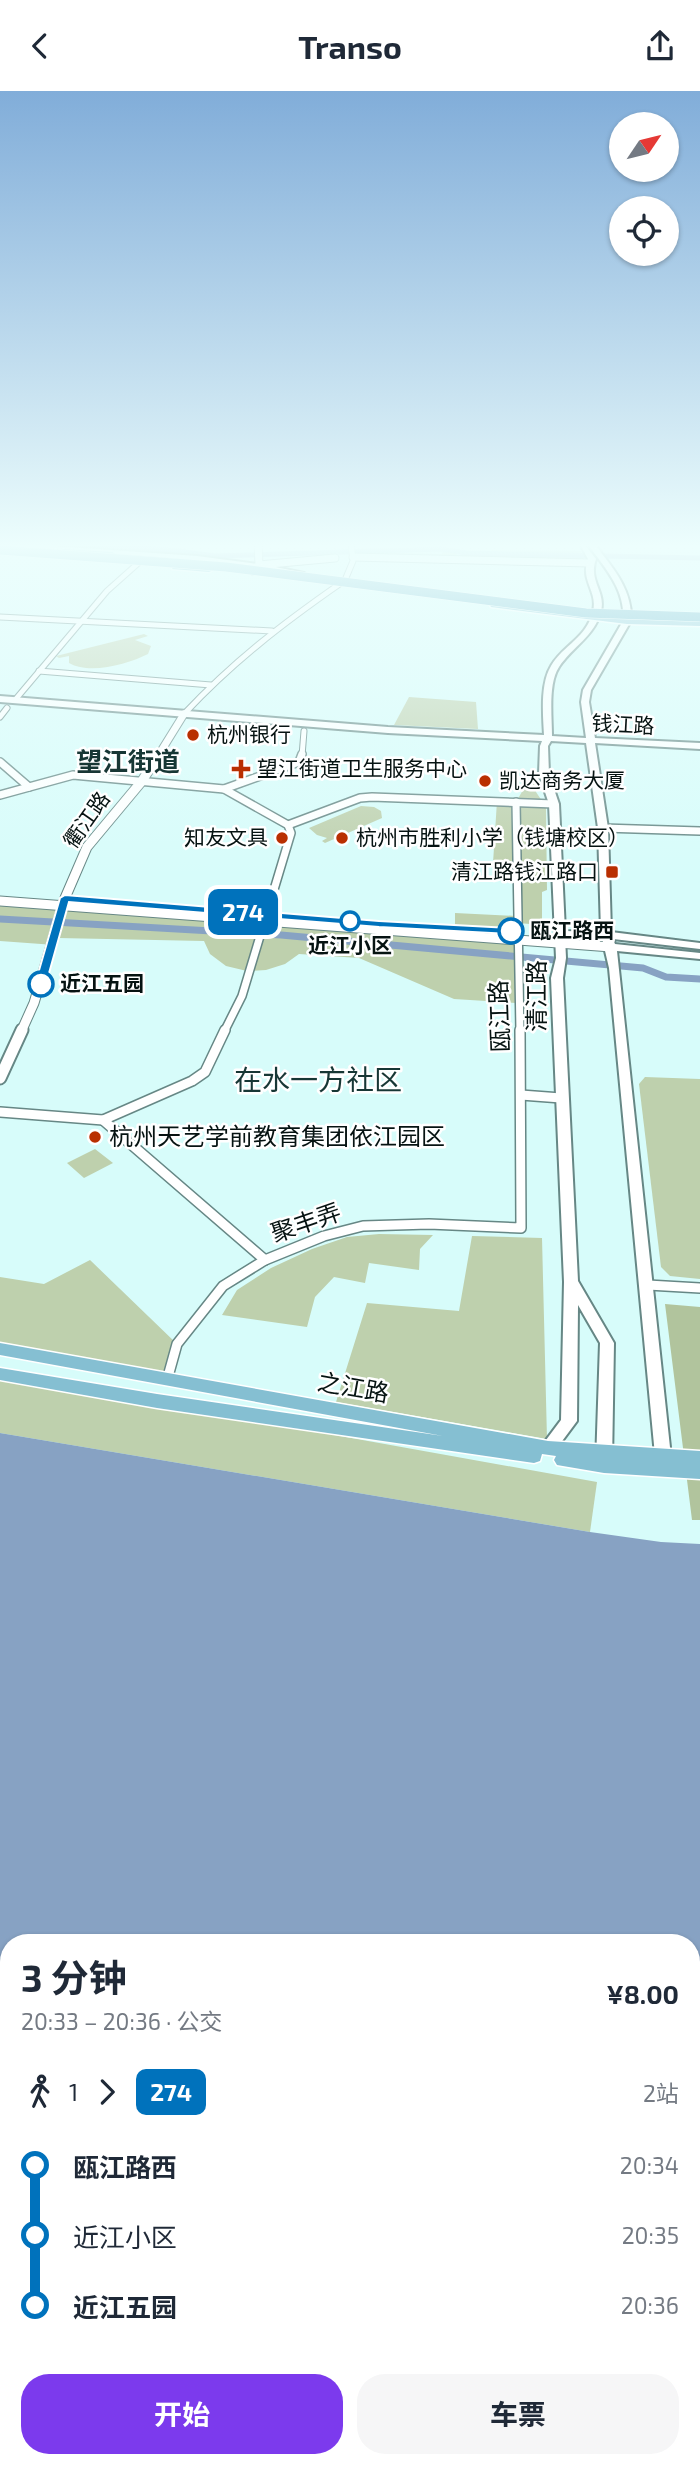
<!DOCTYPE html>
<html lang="zh">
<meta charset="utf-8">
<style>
body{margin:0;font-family:"Exo 2","Noto Sans SC",sans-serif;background:#f6f6f7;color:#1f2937;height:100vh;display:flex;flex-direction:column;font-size:26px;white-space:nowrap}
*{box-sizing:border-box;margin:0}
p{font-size:23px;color:#747a83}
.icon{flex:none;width:38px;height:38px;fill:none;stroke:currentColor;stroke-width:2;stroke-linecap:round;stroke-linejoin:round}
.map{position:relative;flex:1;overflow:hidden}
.panel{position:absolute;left:0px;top:1843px;width:700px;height:534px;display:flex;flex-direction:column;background:#fff;border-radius:28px 28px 0 0;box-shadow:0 2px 5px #0004}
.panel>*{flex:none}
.badge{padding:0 14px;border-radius:10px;font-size:24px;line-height:46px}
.needle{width:46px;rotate:55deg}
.buttons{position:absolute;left:609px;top:21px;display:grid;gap:14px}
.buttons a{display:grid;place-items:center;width:70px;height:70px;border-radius:50%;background:#fff;box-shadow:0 2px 5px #0004;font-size:35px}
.map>.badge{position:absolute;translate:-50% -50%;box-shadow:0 0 0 4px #fff}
.legs{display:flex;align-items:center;gap:10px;height:77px;padding:0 21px;font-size:23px}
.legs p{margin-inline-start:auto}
.summary{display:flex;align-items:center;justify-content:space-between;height:119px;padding:0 21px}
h1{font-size:38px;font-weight:700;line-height:52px}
.action{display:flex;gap:14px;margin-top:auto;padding:14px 21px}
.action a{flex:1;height:80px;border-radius:28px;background:#7c3aed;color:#fff;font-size:28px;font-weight:700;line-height:80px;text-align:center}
.action a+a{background:#f6f6f7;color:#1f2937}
ul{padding:0 21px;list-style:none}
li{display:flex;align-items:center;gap:24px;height:70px;font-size:26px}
li i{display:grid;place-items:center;width:10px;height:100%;margin:0 9px;background:currentColor}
li i::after{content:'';width:18px;height:18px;margin:-9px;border:5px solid;border-radius:50%;background:#fff}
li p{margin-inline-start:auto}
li:first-child i{background:linear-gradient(#0000 50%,currentColor 0)}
li:last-child i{background:linear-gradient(currentColor 50%,#0000 0)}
header{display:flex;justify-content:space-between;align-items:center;height:91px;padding:0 21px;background:#fff;font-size:32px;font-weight:700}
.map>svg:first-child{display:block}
.green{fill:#bed0ad}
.forest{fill:#b1c49d}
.water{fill:#87a2c3;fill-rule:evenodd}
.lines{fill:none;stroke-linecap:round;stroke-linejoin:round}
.canal-far1{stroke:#87a2c3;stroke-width:5}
.canal{stroke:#87a2c3;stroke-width:7}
.minor-far2-casing{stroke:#668785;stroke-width:7}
.minor-far1-casing{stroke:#668785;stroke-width:10}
.minor-casing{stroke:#668785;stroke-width:12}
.tertiary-far2-casing{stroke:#668785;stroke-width:9}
.tertiary-far1-casing{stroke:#668785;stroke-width:11}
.tertiary-casing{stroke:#668785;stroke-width:15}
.secondary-casing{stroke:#668785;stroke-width:4}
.primary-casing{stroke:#fff;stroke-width:3}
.trunk-casing{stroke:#fff;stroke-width:3}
.minor-far2{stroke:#fff;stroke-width:5}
.minor-far1{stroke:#fff;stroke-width:7}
.minor{stroke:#fff;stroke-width:9}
.tertiary-far2{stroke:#fff;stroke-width:7}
.tertiary-far1{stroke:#fff;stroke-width:9}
.tertiary{stroke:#fff;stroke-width:11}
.secondary{fill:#fff;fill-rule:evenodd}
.primary{fill:#85bfd2;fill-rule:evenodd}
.trunk{fill:#5caac3;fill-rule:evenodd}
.trunk-bridge-casing{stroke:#fff;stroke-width:10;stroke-linecap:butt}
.trunk-bridge{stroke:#5caac3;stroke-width:9}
.line-1{fill:#0072bc;stroke:#fff;stroke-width:2}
.poi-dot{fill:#b92f01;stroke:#fff;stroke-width:2.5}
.stop-1-dot{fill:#fff;stroke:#0072bc;stroke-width:3.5}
.labels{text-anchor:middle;stroke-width:5;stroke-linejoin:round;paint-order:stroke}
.far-street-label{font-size:21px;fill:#061312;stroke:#fff}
.far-poi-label{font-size:21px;fill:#061312;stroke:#fff;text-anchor:start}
.far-stop-label{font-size:21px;font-weight:bold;fill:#061312;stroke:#fff;text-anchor:start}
.street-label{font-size:24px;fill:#061312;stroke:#fff}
.poi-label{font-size:24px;fill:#061312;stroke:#fff;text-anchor:start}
.far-district-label{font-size:26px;font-weight:bold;fill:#173735;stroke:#fff}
.quarter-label{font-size:28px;fill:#173735;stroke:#fff}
</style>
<header><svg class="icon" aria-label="back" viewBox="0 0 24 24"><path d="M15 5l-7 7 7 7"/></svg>Transo<svg class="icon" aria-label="share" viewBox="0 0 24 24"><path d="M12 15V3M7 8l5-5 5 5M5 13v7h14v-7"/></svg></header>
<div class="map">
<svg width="700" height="2376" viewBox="0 0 700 2376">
<rect width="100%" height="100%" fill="#d7fcfa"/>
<!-- green -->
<g class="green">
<path d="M491 459 581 460 585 475 359 468 357 461 442 463 443 460 456 461 457 464H491Z"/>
<path d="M144 543 148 545 135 549 151 555 148 563C128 573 90 584 69 572V565L59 567 56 565Z"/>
<path d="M409 606 476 611 478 638 394 634Z"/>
<path d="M535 689 536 701 546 716 547 799 542 801V834L518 832 517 840 455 836V822L517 825V774L493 772 497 710 516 711 523 699Z"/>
<path d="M361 715 374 716 381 720 382 727 325 752 322 750 327 747 317 744 309 737Z"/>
<path d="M0 814 514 849 516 912 454 908 359 867 299 863 285 873 266 879 247 880 226 875 210 863 204 850 58 847 55 854 0 850Z"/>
<path d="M645 986 700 988V1188L670 1185 661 1176 639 993Z"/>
<path d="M95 1058 113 1072 84 1087 67 1072Z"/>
<path d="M379 1143 433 1144 420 1158 419 1179 369 1172 365 1192 334 1186 315 1206 307 1236 222 1224 237 1199 271 1177 312 1158 347 1146Z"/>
<path d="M472 1145 542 1147 547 1348 336 1311 367 1212 459 1220Z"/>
<path d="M90 1169 177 1253 167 1289 0 1258V1186L44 1193Z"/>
<path d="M0 1284 597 1391 590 1441 0 1342Z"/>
</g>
<!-- forest -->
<path class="forest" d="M665 1213 700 1216V1429H692Z"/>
<!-- water -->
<path class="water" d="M0 1342 590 1441 661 1451 700 1453V2376H0ZM9 1852H691V2368H9Z"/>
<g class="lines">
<!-- canal-far1 -->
<path class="canal-far1" d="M46 451 170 459 215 465 442 458 466 462 700 467"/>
<!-- canal -->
<path class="canal" d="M0 828 281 844 643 877 666 886 700 888"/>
<!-- minor-far2 casing -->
<g class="minor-far2-casing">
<g id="minor-far2">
<path d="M345 489 353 470 351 451"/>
<path d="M0 526 272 540"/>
<path d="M39 580 211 594"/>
<path d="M15 609 107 500 144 467"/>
<path d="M184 623C234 570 282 533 341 492"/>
<path d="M0 626 7 617"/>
<path d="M302 665 304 640"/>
</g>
</g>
<!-- minor-far1 casing -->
<g class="minor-far1-casing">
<g id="minor-far1">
<path d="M0 671 29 696"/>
<path d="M224 698 299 671 302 663"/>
<path d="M0 704 73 684 224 698 288 734 291 742 242 905 224 941"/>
<path d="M516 711 520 941"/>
<path d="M288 734 360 707 372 706 554 713"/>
<path d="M603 737 700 740"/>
</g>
</g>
<!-- minor casing -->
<g class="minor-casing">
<g id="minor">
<path d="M521 1004 561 1007"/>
<path d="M0 1021 103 1029 192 990 205 981 225 939"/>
<path d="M103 1029 265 1169"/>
<path d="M648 1194 700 1197"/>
<path d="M167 1289 177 1253 223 1195 265 1169 324 1145 363 1135 429 1133 521 1137 520 939"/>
</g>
</g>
<!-- tertiary-far2 casing -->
<g class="tertiary-far2-casing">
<g id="tertiary-far2">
<path d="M353 466 590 472"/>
<path d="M259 474 335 467"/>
<path d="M253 480 259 474 258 451"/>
<path d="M158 665 184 623"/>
</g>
</g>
<!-- tertiary-far1 casing -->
<g class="tertiary-far1-casing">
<g id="tertiary-far1">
<path d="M0 810 611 856"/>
<path d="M21 941 34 912 65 807 87 756 142 690 159 663"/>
</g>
</g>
<!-- tertiary casing -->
<g class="tertiary-casing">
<path id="tertiary" d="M0 987 22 939"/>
</g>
<!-- secondary casing -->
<g class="secondary-casing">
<g id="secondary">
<path d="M586 451H593C611 475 633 498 631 530L591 599 589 611 595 647 700 652V658L595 652 608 737 611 841 700 852V858L613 848 615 853 700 862V868L617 860 672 1375 670 1379 664 1381 658 1379 656 1375 609 877 602 847 565 846 566 867 563 887 578 1190 614 1252 612 1372 610 1376 604 1378 598 1376 596 1372 600 1252 578 1214 577 1330 554 1361 548 1363 542 1361 540 1357 561 1329 564 1191 551 887 556 867 549 713 539 683 540 655 542 650 388 642 0 611V605L388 636 544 644C543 624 540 593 551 575 563 554 587 547 593 520 598 500 580 490 588 468L581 455 584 453 596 468C588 490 606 500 601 520 595 545 572 556 559 576 548 592 552 626 552 645L586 647 581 611 583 599 623 530C626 498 604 476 586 451ZM551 650 586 652 598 737 601 841 565 840 559 713 549 683 548 655Z"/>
<path d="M24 453 197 465 266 474 304 482 300 484C229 471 157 465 85 461 57 459 27 454 0 462L3 456Z"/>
</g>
</g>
<!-- primary casing -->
<g class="primary-casing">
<g id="primary">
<path d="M494 511 627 527 700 529V535L627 533 491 516 490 514Z"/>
<path d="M0 1252 548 1350 700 1360V1388L604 1382 557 1374 554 1369 556 1365 542 1363 540 1370 534 1372 157 1317 0 1289V1277L157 1303 443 1345 0 1264Z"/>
</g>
</g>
<!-- trunk casing -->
<g class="trunk-casing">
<g id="trunk">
<path d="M62 458 112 461 116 463 112 465 59 462Z"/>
<path d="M175 474 209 477 213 479 209 481 172 478Z"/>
</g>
</g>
<!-- minor-far2 -->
<use href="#minor-far2" class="minor-far2"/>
<!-- minor-far1 -->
<use href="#minor-far1" class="minor-far1"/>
<!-- minor -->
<use href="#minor" class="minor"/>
<!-- tertiary-far2 -->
<use href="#tertiary-far2" class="tertiary-far2"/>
<!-- tertiary-far1 -->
<use href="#tertiary-far1" class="tertiary-far1"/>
<!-- tertiary -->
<use href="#tertiary" class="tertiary"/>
<!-- secondary -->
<use href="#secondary" class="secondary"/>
<!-- primary -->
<use href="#primary" class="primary"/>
<!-- trunk -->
<use href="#trunk" class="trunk"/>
<!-- trunk-bridge casing -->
<g class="trunk-bridge-casing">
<path id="trunk-bridge" d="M0 459 226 476 586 522 700 526"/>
</g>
<!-- trunk-bridge -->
<use href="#trunk-bridge" class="trunk-bridge"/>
</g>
<!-- sky -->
<linearGradient id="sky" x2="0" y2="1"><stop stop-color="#81add9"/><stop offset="0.58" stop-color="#edfefd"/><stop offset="1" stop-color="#edfefd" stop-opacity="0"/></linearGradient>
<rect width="700" height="784" fill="url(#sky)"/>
<!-- line-1 -->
<path class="line-1" d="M65 804 379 830 511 837 516 840 511 843 379 836 69 811 46 893 37 895 35 893 60 807Z"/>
<!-- markers -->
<g class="poi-dot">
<circle cx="193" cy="644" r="7"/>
<path d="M237.5 667.5h7v7h7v7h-7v7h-7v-7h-7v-7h7z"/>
<circle cx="485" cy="690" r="7"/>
<circle cx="282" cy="747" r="7"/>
<circle cx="342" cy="747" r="7"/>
<rect x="605" y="774" width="14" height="14" rx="3.5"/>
<circle cx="95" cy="1046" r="7"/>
</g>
<g class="stop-1-dot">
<circle cx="350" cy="830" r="9"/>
<circle cx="511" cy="840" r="12"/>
<circle cx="41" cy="893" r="12"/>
</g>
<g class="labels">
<!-- far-street labels -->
<g class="far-street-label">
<text transform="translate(623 634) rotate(3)" y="7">钱江路</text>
<text transform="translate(87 729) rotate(-55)" y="7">衢江路</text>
</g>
<!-- far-poi labels -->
<g class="far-poi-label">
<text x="207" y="651">杭州银行</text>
<text x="257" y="685">望江街道卫生服务中心</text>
<text x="499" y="697">凯达商务大厦</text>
<text x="268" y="754" text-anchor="end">知友文具</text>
<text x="356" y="754">杭州市胜利小学（钱塘校区）</text>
<text x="598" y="788" text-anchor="end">清江路钱江路口</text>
</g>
<!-- far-stop labels -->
<g class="far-stop-label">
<text x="530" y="847">瓯江路西</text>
<text x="350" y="862" text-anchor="middle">近江小区</text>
<text x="60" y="900">近江五园</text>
</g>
<!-- street labels -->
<g class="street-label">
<text transform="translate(537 905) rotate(-90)" y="8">清江路</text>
<text transform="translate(500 925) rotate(-92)" y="8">瓯江路</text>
<text transform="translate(306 1132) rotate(-19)" y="8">聚丰弄</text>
<text transform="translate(353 1297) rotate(10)" y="8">之江路</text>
</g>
<!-- poi labels -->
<g class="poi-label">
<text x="109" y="1054">杭州天艺学前教育集团依江园区</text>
</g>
<!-- far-district labels -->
<g class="far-district-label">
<text x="128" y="680">望江街道</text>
</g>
<!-- quarter labels -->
<g class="quarter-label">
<text x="318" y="999">在水一方社区</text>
</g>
</g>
</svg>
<div class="buttons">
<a><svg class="needle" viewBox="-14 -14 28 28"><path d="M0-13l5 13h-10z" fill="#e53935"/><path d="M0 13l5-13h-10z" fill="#747a83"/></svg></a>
<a><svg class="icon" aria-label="locate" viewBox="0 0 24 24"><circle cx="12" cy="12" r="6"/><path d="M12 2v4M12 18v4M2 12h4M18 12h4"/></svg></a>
</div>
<b class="badge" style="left:243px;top:821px;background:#0072bc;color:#fff">274</b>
<section class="panel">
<div class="summary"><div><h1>3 分钟</h1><p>20:33 – 20:36 · 公交</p></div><b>¥8.00</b></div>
<div class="legs"><svg class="icon" aria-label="walk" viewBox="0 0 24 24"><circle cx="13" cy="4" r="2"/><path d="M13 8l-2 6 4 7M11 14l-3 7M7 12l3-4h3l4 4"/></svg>1<svg class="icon" aria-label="forward" viewBox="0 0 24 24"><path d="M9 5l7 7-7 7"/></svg><b class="badge" style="background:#0072bc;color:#fff">274</b><p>2站</p></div>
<ul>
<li><i style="color:#0072bc"></i><b>瓯江路西</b><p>20:34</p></li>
<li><i style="color:#0072bc"></i><span>近江小区</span><p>20:35</p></li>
<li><i style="color:#0072bc"></i><b>近江五园</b><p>20:36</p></li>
</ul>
<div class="action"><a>开始</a><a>车票</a></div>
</section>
</div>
